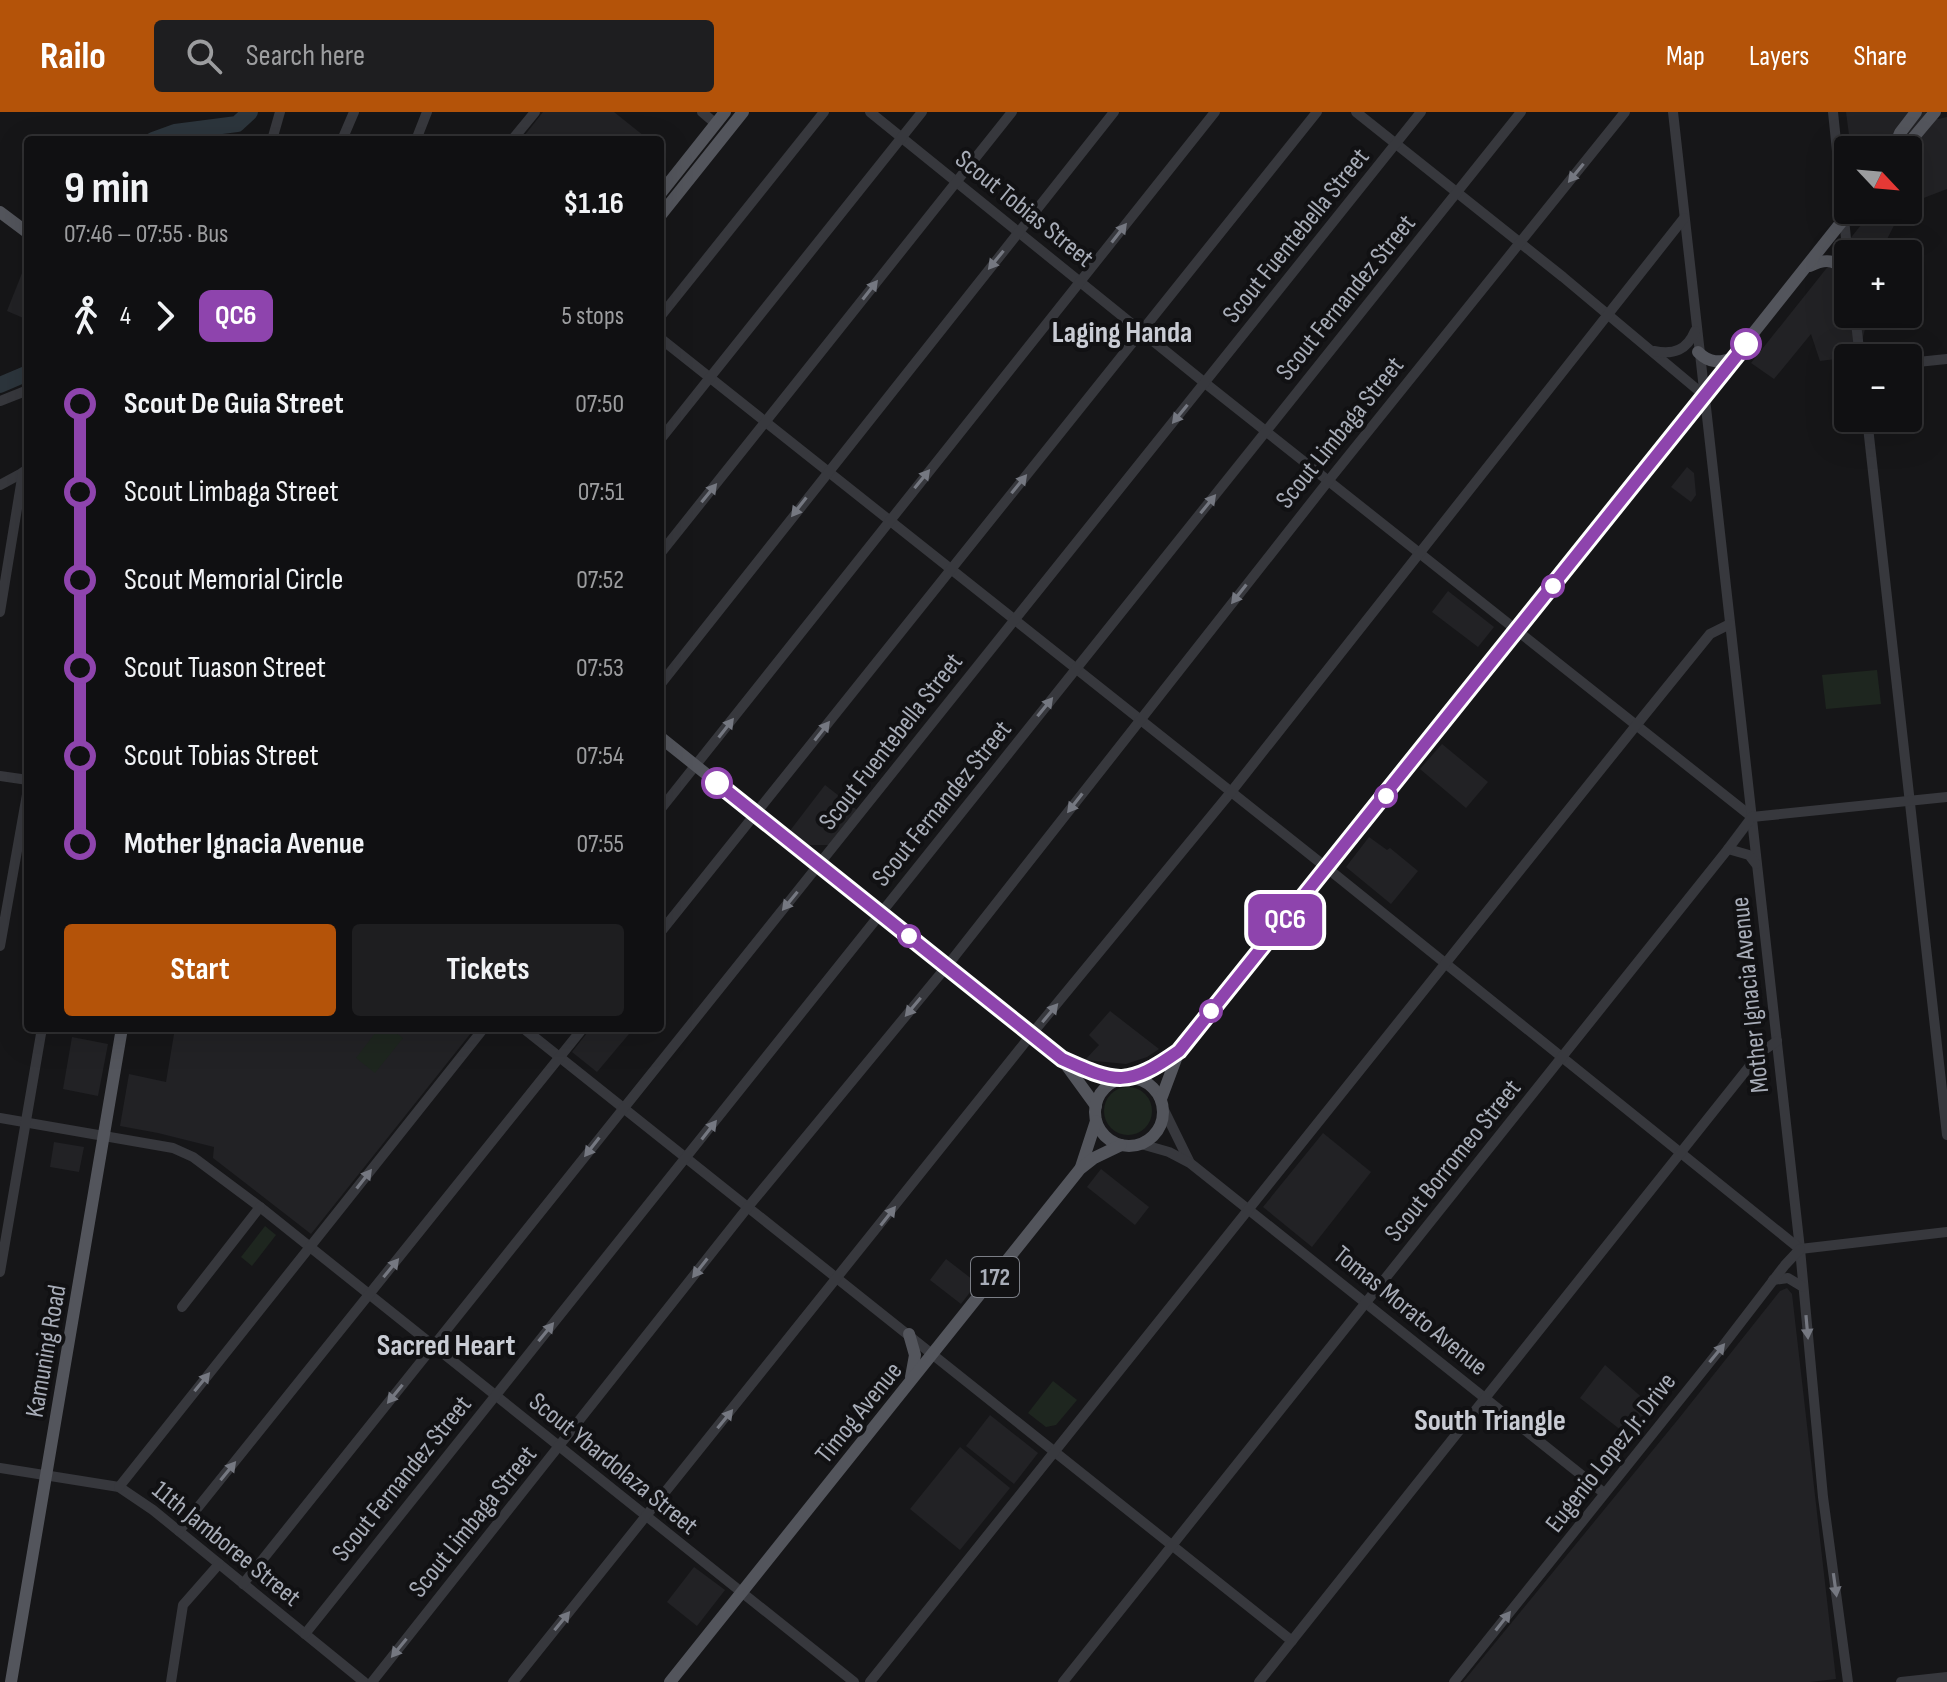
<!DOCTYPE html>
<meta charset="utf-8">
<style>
body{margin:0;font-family:"Sofia Sans Condensed",sans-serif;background:#1e1e20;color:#f1f3f6;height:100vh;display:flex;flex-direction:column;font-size:30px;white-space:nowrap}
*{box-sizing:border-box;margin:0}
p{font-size:26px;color:#9c9d9f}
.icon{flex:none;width:44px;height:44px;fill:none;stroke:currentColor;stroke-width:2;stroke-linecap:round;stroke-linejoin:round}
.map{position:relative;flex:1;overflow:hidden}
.side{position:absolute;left:24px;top:24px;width:640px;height:896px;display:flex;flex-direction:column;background:#101012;border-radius:8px;box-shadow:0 8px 32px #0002,0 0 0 2px #303032}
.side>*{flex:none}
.badge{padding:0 16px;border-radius:12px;font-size:28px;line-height:52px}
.needle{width:52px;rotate:116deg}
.buttons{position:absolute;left:1834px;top:24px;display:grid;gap:16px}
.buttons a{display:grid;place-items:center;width:88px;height:88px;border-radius:8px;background:#101012;box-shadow:0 8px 32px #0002,0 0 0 2px #303032;font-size:40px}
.map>.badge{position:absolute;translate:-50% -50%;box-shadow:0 0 0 4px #fff}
.legs{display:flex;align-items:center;gap:12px;height:88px;padding:0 40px;font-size:26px}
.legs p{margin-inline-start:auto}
.head{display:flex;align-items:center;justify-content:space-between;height:136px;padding:0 40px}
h1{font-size:44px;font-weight:700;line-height:60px}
.cta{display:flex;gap:16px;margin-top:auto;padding:16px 40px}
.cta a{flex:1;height:92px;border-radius:8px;background:#b45309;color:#fff;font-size:32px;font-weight:700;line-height:92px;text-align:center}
.cta a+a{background:#1e1e20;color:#f1f3f6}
ul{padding:0 40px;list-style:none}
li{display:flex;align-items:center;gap:28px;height:88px;font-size:30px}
li i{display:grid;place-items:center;width:12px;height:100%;margin:0 10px;background:currentColor}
li i::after{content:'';width:20px;height:20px;margin:-10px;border:6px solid;border-radius:50%;background:#101012}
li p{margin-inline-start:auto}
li:first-child i{background:linear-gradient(#0000 50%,currentColor 0)}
li:last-child i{background:linear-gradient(currentColor 50%,#0000 0)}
header{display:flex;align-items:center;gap:48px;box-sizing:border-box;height:112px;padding:0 40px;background:#b45309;color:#fff}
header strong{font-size:38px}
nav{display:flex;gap:44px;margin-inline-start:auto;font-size:28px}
.search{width:560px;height:72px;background:#1e1e20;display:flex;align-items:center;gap:20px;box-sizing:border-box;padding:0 28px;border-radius:8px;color:#9c9d9f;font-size:30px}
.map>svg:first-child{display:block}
.built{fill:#222225}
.green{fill:#1e261f}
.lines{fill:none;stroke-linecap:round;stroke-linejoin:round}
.river{stroke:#2c353c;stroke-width:16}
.minor{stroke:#37383d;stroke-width:10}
.major{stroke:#53555c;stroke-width:12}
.oneway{fill:#757881}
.line-1-casing{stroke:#fff;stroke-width:18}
.line-1{stroke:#8e44ad;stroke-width:12}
.stop-1-dot{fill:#fff;stroke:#8e44ad;stroke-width:4}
.labels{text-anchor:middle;stroke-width:8;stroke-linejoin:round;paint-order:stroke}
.shield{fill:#111113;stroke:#7b7e86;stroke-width:2}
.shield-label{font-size:24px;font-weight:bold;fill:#a8adb8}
.street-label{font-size:26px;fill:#a8adb8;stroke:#111113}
.quarter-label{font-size:30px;font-weight:bold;fill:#c9ccd4;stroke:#111113}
</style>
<header>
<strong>Railo</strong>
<div class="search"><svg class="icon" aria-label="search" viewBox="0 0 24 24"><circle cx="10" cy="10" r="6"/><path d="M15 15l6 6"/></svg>Search here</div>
<nav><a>Map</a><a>Layers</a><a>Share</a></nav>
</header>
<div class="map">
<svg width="1947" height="1570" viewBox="0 0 1947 1570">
<rect width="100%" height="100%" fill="#161618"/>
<!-- built -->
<g class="built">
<path d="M543 0H614L649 28H521Z"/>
<path d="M1846 0H1925L1938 7 1947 5V77L1908 92V38H1851Z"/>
<path d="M1859 98H1902L1884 133 1883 142H1848V202H1869L1858 244 1820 249 1811 222 1774 267 1751 251 1861 113Z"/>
<path d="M28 146V208L7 199Z"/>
<path d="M1687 355 1694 361 1696 383 1691 390 1671 375Z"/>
<path d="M1448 479 1494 515 1478 535 1432 500Z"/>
<path d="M1442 632 1488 670 1466 696 1420 657Z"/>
<path d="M825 673 857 698 829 733H805L789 720Z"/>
<path d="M1369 725 1387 738 1390 736 1418 759 1391 792 1346 755Z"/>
<path d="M1110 899 1159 937 1147 945 1126 952 1085 948 1099 933 1089 923Z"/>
<path d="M175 916H475L311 1122 213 1046 214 1035 158 1021 120 1014 129 962 166 970Z"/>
<path d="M591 916H634L597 960 572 940Z"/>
<path d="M72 925 108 932 98 984 63 977Z"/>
<path d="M1323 1021 1371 1060 1312 1135 1263 1095Z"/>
<path d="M54 1030 84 1035 79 1060 50 1055Z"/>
<path d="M1101 1057 1149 1095 1135 1113 1087 1075Z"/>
<path d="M946 1147 977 1171 961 1192 930 1168Z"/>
<path d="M1787 1176 1792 1182 1836 1567 1810 1570H1463L1680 1305 1780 1179Z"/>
<path d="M1605 1253 1654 1296 1631 1326 1580 1286Z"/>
<path d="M990 1303 1038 1341 1014 1372 966 1334Z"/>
<path d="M960 1335 1010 1376 960 1438 910 1397Z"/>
<path d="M694 1455 725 1478 697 1514 667 1490Z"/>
</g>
<!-- green -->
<g class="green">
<path d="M1877 558 1881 592 1826 597 1822 563Z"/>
<path d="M379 916H390L403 926 375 961 356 946Z"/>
<circle cx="1128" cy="999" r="24"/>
<path d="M265 1114 276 1123 252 1154 241 1145Z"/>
<path d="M1053 1269 1077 1288 1056 1313 1046 1315 1028 1301Z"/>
</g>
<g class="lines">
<!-- river -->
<g class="river">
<path d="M153 28 175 20 237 12 250 0"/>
<path d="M0 273 28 261"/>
</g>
<!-- minor -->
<g class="minor">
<path d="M702 0 716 12"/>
<path d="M870 0 1205 271 1752 705"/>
<path d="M1356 0 1563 165 1705 284"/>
<path d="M1673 0 1800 1137 1823 1385 1848 1570"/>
<path d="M1833 0 1848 146"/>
<path d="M272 28 280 0"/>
<path d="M342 28 354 0"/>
<path d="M416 28 427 0"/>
<path d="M512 28 535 0"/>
<path d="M1855 202 1860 246"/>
<path d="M660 205 824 0"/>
<path d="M660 226 1327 756 1800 1137"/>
<path d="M1654 239C1674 243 1687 238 1695 219"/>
<path d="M1908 251 1947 247"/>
<path d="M0 289 28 278"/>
<path d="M1867 306 1947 1023"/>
<path d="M660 328 922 0"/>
<path d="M0 373 26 359"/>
<path d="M660 442 1012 0"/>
<path d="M0 500 23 360"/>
<path d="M660 573 1114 0"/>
<path d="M0 664 28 668"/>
<path d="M660 698 1215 0"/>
<path d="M1728 737 1749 743 1756 752"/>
<path d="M660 821 1317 0"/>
<path d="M0 834 28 677"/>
<path d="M523 916 1292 1529"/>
<path d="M1163 996 1189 1049"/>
<path d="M0 1006 173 1036 193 1045 260 1095 854 1570"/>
<path d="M1141 1032 1169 1040 1190 1051 1604 1381"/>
<path d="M1800 1137 1947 1120"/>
<path d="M0 1160 42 916"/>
<path d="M1773 1168 1788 1166 1803 1175"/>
<path d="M182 1195 260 1095"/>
<path d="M0 1356 119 1375 153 1398 364 1570"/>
<path d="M119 1375 484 916"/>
<path d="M179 1419 583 916"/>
<path d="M243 1472 1421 0"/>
<path d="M305 1522 1521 0"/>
<path d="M171 1570 183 1493 219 1452"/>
<path d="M372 1570 748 1095 947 854 1329 368 1625 0"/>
<path d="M513 1570 1031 923 1231 680 1684 106"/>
<path d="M870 1570 1642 606 1710 522 1730 512"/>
<path d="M1063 1570 1728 737 1752 705 1947 685"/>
<path d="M1259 1570 1760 941 1777 929"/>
<path d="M1454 1570 1722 1235 1785 1153 1800 1137"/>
<path d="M1901 1570 1947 1565"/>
</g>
<!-- major -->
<g class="major">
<path d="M1893 38 1900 21 1916 0"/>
<path d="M1903 38 1935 0"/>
<path d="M1838 51 1848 63"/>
<path d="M660 82 725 0"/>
<path d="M0 100 28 121"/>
<path d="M660 104 743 0"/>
<path d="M1810 154C1826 146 1838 147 1848 163"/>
<path d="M1698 240C1710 252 1720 251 1735 245"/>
<path d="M660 625 1062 947 1098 963 1117 968"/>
<path d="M1064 950 1096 994"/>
<path d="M1129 965 1146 960 1179 939 1415 647 1851 98"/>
<circle cx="1129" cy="1000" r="34"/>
<path d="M1161 987 1179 939"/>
<path d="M1081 1055 1096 1009"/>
<path d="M909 1222 915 1243 911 1265"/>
<path d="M11 1570 122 916"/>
<path d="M670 1570 1080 1057 1094 1046 1121 1033"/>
</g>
</g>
<!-- one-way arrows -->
<defs><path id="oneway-solid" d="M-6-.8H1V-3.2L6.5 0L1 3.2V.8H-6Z" transform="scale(2)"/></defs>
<g class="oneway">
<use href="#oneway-solid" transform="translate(1576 61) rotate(129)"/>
<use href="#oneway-solid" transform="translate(1119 121) rotate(-52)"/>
<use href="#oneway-solid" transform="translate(996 148) rotate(129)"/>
<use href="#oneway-solid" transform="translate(870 178) rotate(-52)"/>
<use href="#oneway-solid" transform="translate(1180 302) rotate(129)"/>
<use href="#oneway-solid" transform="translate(922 367) rotate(-51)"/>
<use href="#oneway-solid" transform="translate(1019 372) rotate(-51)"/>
<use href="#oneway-solid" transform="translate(709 381) rotate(-51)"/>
<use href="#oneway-solid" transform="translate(1208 392) rotate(-51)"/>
<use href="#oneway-solid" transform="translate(799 395) rotate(128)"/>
<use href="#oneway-solid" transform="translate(1239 482) rotate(128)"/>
<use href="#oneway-solid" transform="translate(1045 595) rotate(-51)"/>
<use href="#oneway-solid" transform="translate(726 616) rotate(-52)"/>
<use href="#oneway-solid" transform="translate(822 619) rotate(-52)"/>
<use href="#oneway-solid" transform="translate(1075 691) rotate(128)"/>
<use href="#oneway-solid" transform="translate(790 789) rotate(129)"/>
<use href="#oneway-solid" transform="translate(913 895) rotate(130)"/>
<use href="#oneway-solid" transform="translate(1050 901) rotate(-50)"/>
<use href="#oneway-solid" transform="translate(709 1018) rotate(-52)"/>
<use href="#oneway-solid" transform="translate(592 1035) rotate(128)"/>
<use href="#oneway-solid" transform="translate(364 1067) rotate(-52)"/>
<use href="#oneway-solid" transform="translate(888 1104) rotate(-52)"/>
<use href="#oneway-solid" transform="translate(391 1156) rotate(-51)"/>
<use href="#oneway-solid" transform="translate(700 1156) rotate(128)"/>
<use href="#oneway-solid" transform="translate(1807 1215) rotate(85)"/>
<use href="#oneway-solid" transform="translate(546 1220) rotate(-51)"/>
<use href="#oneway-solid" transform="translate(1717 1241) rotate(-51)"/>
<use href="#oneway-solid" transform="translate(202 1270) rotate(-51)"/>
<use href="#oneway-solid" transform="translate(395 1282) rotate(129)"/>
<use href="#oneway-solid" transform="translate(725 1307) rotate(-51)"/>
<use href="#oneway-solid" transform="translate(228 1359) rotate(-51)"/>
<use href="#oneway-solid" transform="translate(1835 1473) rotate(82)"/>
<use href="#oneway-solid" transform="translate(562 1509) rotate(-51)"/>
<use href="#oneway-solid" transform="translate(1503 1509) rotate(-52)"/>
<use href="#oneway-solid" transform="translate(399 1536) rotate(129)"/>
</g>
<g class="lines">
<!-- line-1 casing -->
<g class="line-1-casing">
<path id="line-1" d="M717 671 1062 947C1117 972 1128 975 1179 939L1746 232"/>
</g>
<!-- line-1 -->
<use href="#line-1" class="line-1"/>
</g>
<!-- markers -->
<g class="stop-1-dot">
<circle cx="1746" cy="232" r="14"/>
<circle cx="1553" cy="474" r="10"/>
<circle cx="717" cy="671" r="14"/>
<circle cx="1386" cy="684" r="10"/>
<circle cx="909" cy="824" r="10"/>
<circle cx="1211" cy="899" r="10"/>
</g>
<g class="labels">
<!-- shield labels -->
<rect class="shield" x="971" y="1145" width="48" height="40" rx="6"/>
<g class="shield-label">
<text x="995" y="1173">172</text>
</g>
<!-- street labels -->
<g class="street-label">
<text transform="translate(1025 96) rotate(39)" y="9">Scout Tobias Street</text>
<text transform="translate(1295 123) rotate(-51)" y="9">Scout Fuentebella Street</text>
<text transform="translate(1345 185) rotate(-51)" y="9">Scout Fernandez Street</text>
<text transform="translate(1339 320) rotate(-51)" y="9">Scout Limbaga Street</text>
<text transform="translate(890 629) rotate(-52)" y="9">Scout Fuentebella Street</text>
<text transform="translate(941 691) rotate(-51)" y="9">Scout Fernandez Street</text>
<text transform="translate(1749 883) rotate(-96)" y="9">Mother Ignacia Avenue</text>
<text transform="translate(1452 1048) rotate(-51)" y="9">Scout Borromeo Street</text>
<text transform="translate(1411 1198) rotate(39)" y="9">Tomas Morato Avenue</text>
<text transform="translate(45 1239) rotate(-80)" y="9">Kamuning Road</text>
<text transform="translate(858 1300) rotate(-51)" y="9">Timog Avenue</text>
<text transform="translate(1610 1340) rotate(-52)" y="9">Eugenio Lopez Jr. Drive</text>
<text transform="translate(614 1351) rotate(39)" y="9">Scout Ybardolaza Street</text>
<text transform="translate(401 1366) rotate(-51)" y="9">Scout Fernandez Street</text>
<text transform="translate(472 1409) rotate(-51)" y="9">Scout Limbaga Street</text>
<text transform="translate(227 1431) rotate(39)" y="9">11th Jamboree Street</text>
</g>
<!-- quarter labels -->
<g class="quarter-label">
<text x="1122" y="230">Laging Handa</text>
<text x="446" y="1243">Sacred Heart</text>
<text x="1490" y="1318">South Triangle</text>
</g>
</g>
</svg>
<div class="buttons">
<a><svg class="needle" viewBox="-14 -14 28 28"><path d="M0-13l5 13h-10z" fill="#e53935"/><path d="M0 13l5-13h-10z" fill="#9c9d9f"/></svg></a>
<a>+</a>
<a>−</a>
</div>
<b class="badge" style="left:1285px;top:808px;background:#8e44ad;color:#fff">QC6</b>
<section class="side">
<div class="head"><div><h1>9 min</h1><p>07:46 – 07:55 · Bus</p></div><b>$1.16</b></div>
<div class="legs"><svg class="icon" aria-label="walk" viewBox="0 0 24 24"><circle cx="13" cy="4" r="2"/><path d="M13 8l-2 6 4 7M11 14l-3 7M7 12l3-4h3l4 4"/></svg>4<svg class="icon" aria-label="forward" viewBox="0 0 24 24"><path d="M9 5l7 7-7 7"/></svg><b class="badge" style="background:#8e44ad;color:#fff">QC6</b><p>5 stops</p></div>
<ul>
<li><i style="color:#8e44ad"></i><b>Scout De Guia Street</b><p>07:50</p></li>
<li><i style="color:#8e44ad"></i><span>Scout Limbaga Street</span><p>07:51</p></li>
<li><i style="color:#8e44ad"></i><span>Scout Memorial Circle</span><p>07:52</p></li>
<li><i style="color:#8e44ad"></i><span>Scout Tuason Street</span><p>07:53</p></li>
<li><i style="color:#8e44ad"></i><span>Scout Tobias Street</span><p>07:54</p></li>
<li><i style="color:#8e44ad"></i><b>Mother Ignacia Avenue</b><p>07:55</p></li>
</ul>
<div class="cta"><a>Start</a><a>Tickets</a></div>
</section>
</div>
